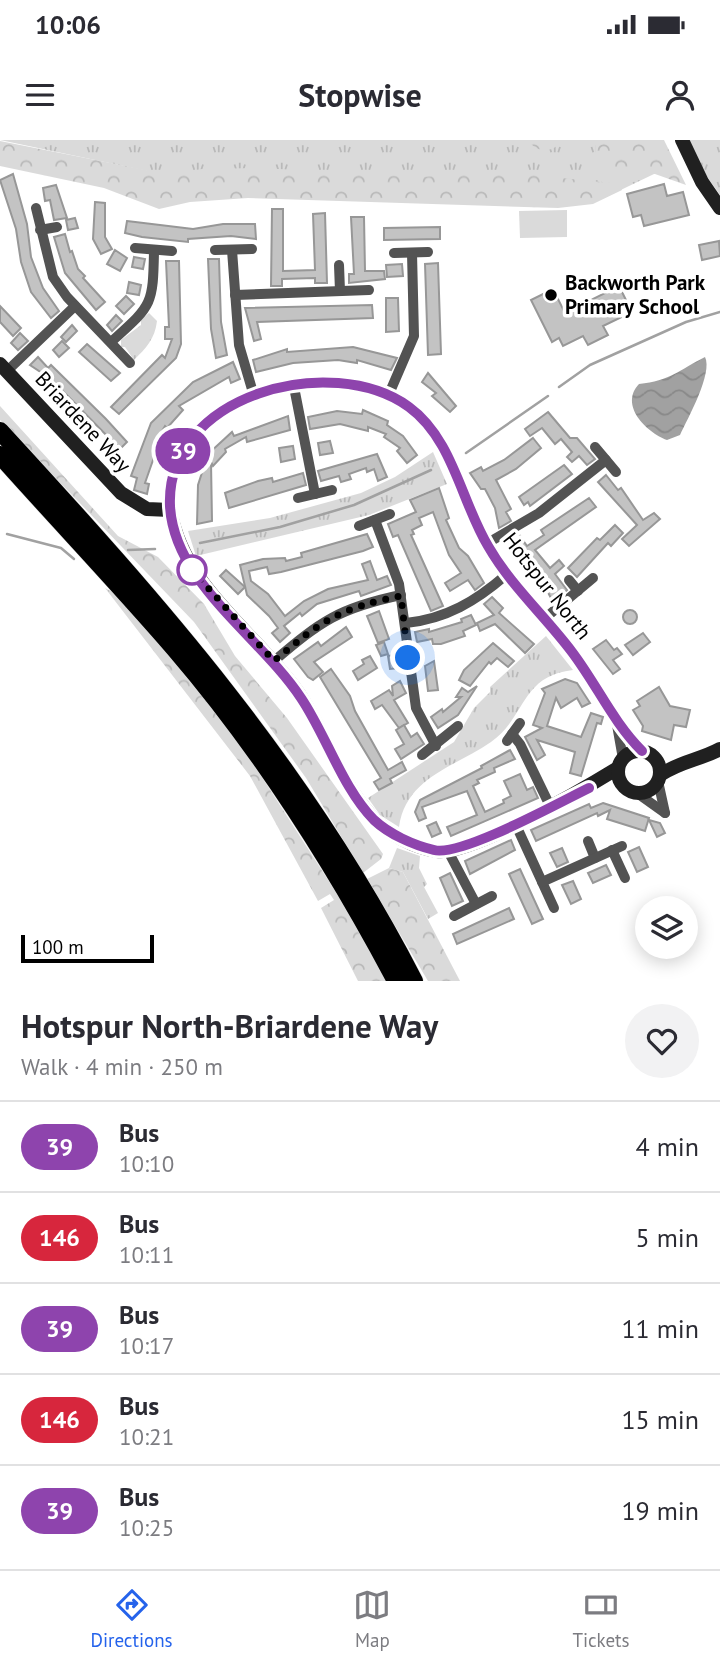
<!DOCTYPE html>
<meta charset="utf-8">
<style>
body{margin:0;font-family:"PT Sans",sans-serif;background:#f2f2f3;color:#2b2b33;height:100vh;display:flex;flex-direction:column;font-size:26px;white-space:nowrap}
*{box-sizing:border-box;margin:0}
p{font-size:23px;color:#7c7c81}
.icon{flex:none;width:38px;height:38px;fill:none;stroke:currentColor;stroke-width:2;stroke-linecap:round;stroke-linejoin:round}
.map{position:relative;height:841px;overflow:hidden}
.panel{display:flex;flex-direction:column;background:#fff;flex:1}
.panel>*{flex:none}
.badge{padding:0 14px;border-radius:23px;font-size:24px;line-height:46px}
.tools{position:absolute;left:635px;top:756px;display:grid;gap:14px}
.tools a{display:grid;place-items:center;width:63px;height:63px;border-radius:50%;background:#fff;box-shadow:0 4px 18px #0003;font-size:35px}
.scale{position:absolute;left:21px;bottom:18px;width:133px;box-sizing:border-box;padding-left:7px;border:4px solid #000;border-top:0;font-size:19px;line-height:24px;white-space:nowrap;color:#000;-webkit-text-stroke:5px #fff;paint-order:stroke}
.you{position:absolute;width:35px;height:35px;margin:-18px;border:5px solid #fff;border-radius:50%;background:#1a73e8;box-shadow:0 0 0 10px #1a73e833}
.map>.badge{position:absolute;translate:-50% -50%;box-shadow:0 0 0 4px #fff}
.round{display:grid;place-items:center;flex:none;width:74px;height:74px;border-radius:37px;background:#f2f2f3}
.head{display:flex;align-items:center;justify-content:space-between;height:119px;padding:0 21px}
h1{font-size:33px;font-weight:700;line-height:52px}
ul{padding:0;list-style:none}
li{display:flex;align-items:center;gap:21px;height:91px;padding:0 21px;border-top:2px solid #e1e1e2}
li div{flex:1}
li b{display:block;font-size:26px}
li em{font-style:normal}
li .badge{min-width:77px;font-weight:700;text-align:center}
.status{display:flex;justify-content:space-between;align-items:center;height:49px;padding:0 35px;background:#fff;direction:ltr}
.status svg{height:19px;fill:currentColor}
header{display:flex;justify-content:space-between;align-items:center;height:91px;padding:0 21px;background:#fff;font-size:32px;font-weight:700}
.dock{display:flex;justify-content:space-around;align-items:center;height:98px;border-top:2px solid #e1e1e2;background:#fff;font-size:19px;color:#7c7c81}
.dock a{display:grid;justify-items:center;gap:4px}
.dock .active{color:#2563eb}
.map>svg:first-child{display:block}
.grass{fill:url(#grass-tufts)}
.forest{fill:url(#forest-crowns)}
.pitch{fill:#dadada}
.water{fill:url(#water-waves)}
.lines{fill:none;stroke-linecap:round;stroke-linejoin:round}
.stream{stroke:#a1a1a1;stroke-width:2.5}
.building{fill:#c3c3c3;stroke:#979797;stroke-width:2}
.highway-casing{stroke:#dbdbdb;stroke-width:19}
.street{stroke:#535353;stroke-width:10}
.secondary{stroke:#202020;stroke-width:14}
.highway{stroke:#000;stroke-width:18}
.line-casing{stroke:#fff;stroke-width:16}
.line{stroke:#8e44ad;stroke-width:10}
.walk{stroke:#000;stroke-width:7;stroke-dasharray:0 12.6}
.poi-dot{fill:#000;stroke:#fff;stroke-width:2.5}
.stop-dot{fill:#fff;stroke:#8e44ad;stroke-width:3.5}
.labels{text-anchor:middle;stroke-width:7;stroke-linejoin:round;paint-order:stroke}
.poi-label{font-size:21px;font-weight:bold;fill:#000;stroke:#fff;text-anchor:start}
.street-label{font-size:21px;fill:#000;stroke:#fff}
</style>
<div class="status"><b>10:06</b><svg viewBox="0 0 49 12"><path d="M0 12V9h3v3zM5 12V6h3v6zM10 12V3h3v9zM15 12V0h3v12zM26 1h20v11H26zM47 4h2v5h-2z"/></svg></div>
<header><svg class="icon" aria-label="menu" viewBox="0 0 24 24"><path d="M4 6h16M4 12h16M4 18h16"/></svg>Stopwise<svg class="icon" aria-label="person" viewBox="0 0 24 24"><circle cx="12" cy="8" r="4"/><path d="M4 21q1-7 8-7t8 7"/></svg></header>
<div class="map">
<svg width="720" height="841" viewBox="0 0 720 841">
<defs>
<pattern id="grass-tufts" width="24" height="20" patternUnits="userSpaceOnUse" patternTransform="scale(1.75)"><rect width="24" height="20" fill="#dadada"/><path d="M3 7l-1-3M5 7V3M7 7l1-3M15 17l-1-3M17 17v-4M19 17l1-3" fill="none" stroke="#b9b9b9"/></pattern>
<pattern id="forest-crowns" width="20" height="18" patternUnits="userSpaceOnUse" patternTransform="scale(1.75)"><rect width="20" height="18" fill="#dadada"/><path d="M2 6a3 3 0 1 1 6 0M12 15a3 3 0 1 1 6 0" fill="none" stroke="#b9b9b9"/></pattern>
<pattern id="water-waves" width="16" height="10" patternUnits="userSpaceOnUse" patternTransform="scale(1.75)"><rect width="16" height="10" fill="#a1a1a1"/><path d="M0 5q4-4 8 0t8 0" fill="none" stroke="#898989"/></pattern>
</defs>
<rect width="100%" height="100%" fill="#fff"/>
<!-- grass -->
<g class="grass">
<path d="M0 0H651L654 34 602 59 195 41Z"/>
<path d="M689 0H720V55L705 34Z"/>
<path d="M149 173 157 181C155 199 146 208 134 220L125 207H121V200L141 185V180Z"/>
<path d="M433 312 447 344 369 375 196 416 188 391 270 378 361 353 395 337Z"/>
<path d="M546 496 573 530C520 536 526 578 491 602 455 627 406 637 399 687L380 675 368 658 454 602 474 568 490 552V547Z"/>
<path d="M397 708 420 716 419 728 427 744 424 747 438 773 428 779 403 732 389 728Z"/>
</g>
<!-- forest -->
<g class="forest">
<path d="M527 0H557V6C545 14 536 10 527 0Z"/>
<path d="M596 0H664L686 45 655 34 616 33 602 27 596 14Z"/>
<path d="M0 1 151 31 186 32 202 29 261 28 420 37 503 32 620 44 622 50 593 64 558 68 248 58 190 62 159 69 104 48 0 26Z"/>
<path d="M0 266 118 396 158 417 204 464 235 516 287 578 383 714 381 719 363 733 306 638 194 482 0 280Z"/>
<path d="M105 448 120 456 238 600 339 757 387 841H358L321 768 334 760 330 754 318 761 250 636Z"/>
<path d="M389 728 403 732 460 841H428L367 739Z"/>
</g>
<!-- pitch -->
<path class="pitch" d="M567 70V97L520 98 519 71Z"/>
<!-- water -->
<path class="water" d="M705 217C713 233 688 278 680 295L667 300C646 292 619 265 639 244 670 241 679 230 705 217Z"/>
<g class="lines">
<!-- stream -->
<g class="stream">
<path d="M559 247 590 225 686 182 720 172"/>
<path d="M466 313 548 256"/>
<path d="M7 394 61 408 74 419"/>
<path d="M200 403 280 387 354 365 431 330"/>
<path d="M128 410 155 409"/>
</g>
</g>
<!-- building -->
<g class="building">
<path d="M13 34 27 84 31 117 43 148 59 171 51 178 31 152 21 122 16 89 0 40Z"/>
<path d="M664 44 667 56 683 52 689 75 644 86 641 75 633 77 627 54Z"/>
<path d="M56 45 67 78 54 80 50 60 45 61 43 48Z"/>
<path d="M95 62 105 63V97L112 109 101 114 93 99Z"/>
<path d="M272 69H283V131L315 130 313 74 325 73 327 143H315V138L282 139V146H271Z"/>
<path d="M351 77H364L365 131H384L385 139 349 143V134H354Z"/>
<path d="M75 78 78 88 68 90 66 80Z"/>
<path d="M127 81 193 89 223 84H255L256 99 231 96 188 99V102L142 97 125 93Z"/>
<path d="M440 87V99L384 100V88Z"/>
<path d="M65 94 70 112 72 111 78 129 85 136 83 138 105 162 96 170 65 133 54 97Z"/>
<path d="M719 101 720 116 702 120 699 105Z"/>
<path d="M115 110 127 118 120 131 107 124Z"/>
<path d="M134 117 145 119 143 129 132 127Z"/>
<path d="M208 119H219L221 182 227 215 216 218 211 189Z"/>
<path d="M166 121H179L181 204 176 218 119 274 111 267 162 215 165 218 172 199H165V187H169Z"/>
<path d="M438 123 441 214 428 215 425 124Z"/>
<path d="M402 124 403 136 387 137 386 125Z"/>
<path d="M129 142 141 145 139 155 127 153Z"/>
<path d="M619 146 632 172 603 186 608 195 588 205 583 196 563 206 559 198 552 202 531 160 553 149 565 173Z"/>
<path d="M126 156 134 164 124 174 116 166Z"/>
<path d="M386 158H398L399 191 386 192Z"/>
<path d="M372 165 373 178 257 182 261 199 254 201 245 168Z"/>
<path d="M0 166 21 188 13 196 0 182Z"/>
<path d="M116 175 122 181 112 191 107 185Z"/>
<path d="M72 185 77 191 66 202 61 197Z"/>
<path d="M20 193 28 201 18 210 11 203Z"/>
<path d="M62 201 69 208 59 217 53 210Z"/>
<path d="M87 204 120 233 111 241 79 212Z"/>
<path d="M353 207 397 218 391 230 357 220V223L338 220 293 223 256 232 253 220 287 209V212Z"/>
<path d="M38 217 48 228 51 225 106 279 127 302 120 309 51 239 30 225Z"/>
<path d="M233 222 240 239 231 243 229 237 179 266 183 270 167 288 165 286 156 301 159 303 145 343 149 344 147 354 134 350 137 338 131 336 151 283 193 242Z"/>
<path d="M428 233 456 266 450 272 432 256 436 253 422 242Z"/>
<path d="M363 270 388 281 387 285 403 296 417 315 407 323 397 311 400 308 384 297 386 294 368 287V291L340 284 310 289 308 277 337 271 362 274Z"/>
<path d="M548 272 570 298H577L595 319 587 325 579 316 572 322 567 317 572 312 561 299 555 304 542 288 530 296 525 289Z"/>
<path d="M288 276 290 290 247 302 246 297 225 309 226 312 213 326 211 322 212 381 197 384 198 345 208 314 232 292 234 296Z"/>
<path d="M533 298 541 308 516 329 496 340 511 369 506 372 511 381 499 388 495 368 485 349H481L470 333 481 327 483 331 504 320Z"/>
<path d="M330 301 333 313 320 315 318 303Z"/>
<path d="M293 306 295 319 281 322 279 308Z"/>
<path d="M377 314 387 337 378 341 374 329 367 332 366 328 349 334 351 339 341 342 339 336 321 341 318 331Z"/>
<path d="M564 325 572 334 530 366 528 362 524 365 519 357Z"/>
<path d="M303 333 306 345 229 368 225 353 258 341 272 338 273 342Z"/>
<path d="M606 335 618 350 621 348 643 380 654 373 660 379 629 406 622 399 637 385 598 342Z"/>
<path d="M439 348 449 378 446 380 459 408 468 416 484 443 475 450 468 440 450 451 445 443 461 433 449 415 433 372 419 378 422 385 412 390 414 394 411 395 443 466 431 471 398 395 393 397 388 384 416 372 410 360Z"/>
<path d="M589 358 596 367 535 410 550 428 559 420 564 426 555 434 567 450 553 462 534 426 521 412 516 415 509 404 520 396 527 406 544 395 541 390Z"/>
<path d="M615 385 623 393 611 406 608 403 577 437 568 428 597 398 600 400Z"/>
<path d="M367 394 373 407 363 411 281 432 269 434 267 427 249 431 251 441 268 454 285 476 304 461 328 449 368 440 362 424 370 421 377 440 387 436 391 445 361 456 359 451 317 464 302 476 300 473 284 486 290 493 280 502 272 493 278 488 269 476 247 455 240 425 263 419 285 418 286 421 302 417 301 413Z"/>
<path d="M226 430 245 447 238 454 220 436Z"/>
<path d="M492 457 503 468 499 473 534 504 525 513 495 484 480 491 477 483 494 475 484 464Z"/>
<circle cx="630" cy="477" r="7"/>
<path d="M379 471 389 499 378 503 367 476Z"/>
<path d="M471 475 476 485 463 491 465 496 441 504H433L432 499 417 502 415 492 429 489V492L462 482 461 479Z"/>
<path d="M346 487 352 497 314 522 323 532 313 540 308 537 294 519 318 502 321 506Z"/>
<path d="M643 493 650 502 633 515 625 505Z"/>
<path d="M606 500 614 510 617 508 622 514 613 520 620 529 613 534 593 509Z"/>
<path d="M384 502 388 514 381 516 376 505Z"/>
<path d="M493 503 514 521 508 527 497 518 491 524 489 522 470 546 459 540 464 530Z"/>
<path d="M399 514 400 528 390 529 388 516Z"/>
<path d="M370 516 377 528 358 540 353 531 364 524 362 520Z"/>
<path d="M434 521 438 550 428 551 425 526Z"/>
<path d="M331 529 350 556 355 571 388 630 402 622 406 630 390 639 392 643 379 650 374 642 381 638 320 537Z"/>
<path d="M565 539 577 543 590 563 582 567 577 558 561 568 556 558 547 586 581 597 591 573 603 577 601 584 597 583 581 636 570 633 575 612 537 600 545 615 537 620 525 597 542 588 533 585 545 553 542 549Z"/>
<path d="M400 541 406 553 394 560 408 583 399 588 382 565 375 569 371 561 389 550 393 556 392 546Z"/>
<path d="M477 546 458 575 438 588 431 577 442 569 443 572 461 557H456L462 548 468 552Z"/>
<path d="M659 547 670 566 690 570 686 587 674 585 671 600 642 591 643 586 633 570 640 566 637 561Z"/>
<path d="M404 585 411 597 417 593 424 604 401 619 395 609 404 604 396 590Z"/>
<path d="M510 610 515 619 494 628 495 632 477 640 479 643 473 646 485 672 504 663 503 660 511 656 504 641 520 634 527 650 533 647 538 658 451 696 447 687 477 675 467 651 422 667 426 678 419 681 415 672 420 660 482 628 481 626Z"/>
<path d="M603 663 649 678 645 691 607 679 610 670 598 676 597 673 536 701 531 690 589 664 591 668Z"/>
<path d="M649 680 660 683 665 693 657 697Z"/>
<path d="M436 682 441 693 432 697 427 686Z"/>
<path d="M511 700 515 710 470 734 465 721Z"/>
<path d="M639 707 648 727 637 732 628 712Z"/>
<path d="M562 708 568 722 557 727 550 713Z"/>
<path d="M606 725 611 735 593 743 588 733Z"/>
<path d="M520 729 543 779 532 784 509 734Z"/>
<path d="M450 733 463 761 452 766 440 738Z"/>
<path d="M573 741 581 759 571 764 562 745Z"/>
<path d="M509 768 514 779 457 804 453 794Z"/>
</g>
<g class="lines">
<!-- highway casing -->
<g class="highway-casing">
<g id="highway">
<path d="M0 291C160 465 305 629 414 841"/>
<path d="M0 315C58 380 118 443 175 509 260 608 335 726 396 841"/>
</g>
</g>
<!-- street -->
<g class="street">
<path d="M36 68 53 137 67 157 130 223"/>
<path d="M40 90 57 87"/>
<path d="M135 108 172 111"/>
<path d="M215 110 252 109"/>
<path d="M232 110 239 205 254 256"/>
<path d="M394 113 428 112"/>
<path d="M339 125 340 151"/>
<path d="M235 155 369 150"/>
<path d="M111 202C152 165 153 166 154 111"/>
<path d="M7 231 75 166"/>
<path d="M294 247 315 354"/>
<path d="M389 254 414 196 412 113"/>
<path d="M595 307 616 332"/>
<path d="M298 358 332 350"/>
<path d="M170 370C168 331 186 292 219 271 280 232 392 228 436 294 458 328 467 370 487 405 510 445 544 476 572 512 597 545 613 582 642 611"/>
<path d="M375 380 399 444 416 568 436 606"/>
<path d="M359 386 390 374"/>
<path d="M486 404 539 373 606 320"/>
<path d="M569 440 578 451"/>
<path d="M544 479 593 438"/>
<path d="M406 483C446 479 476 461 506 435"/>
<path d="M274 521C321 481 339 468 401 455"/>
<path d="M617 585 623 619"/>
<path d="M512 594 520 604 550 666"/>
<path d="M507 601 520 583"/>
<path d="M422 615 458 586"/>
<path d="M658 641 665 673"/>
<path d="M637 653 665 673"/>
<path d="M515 683 554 768"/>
<path d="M588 701 595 718"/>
<path d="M612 710 625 738"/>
<path d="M448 711 476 764"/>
<path d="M542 742 622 706"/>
<path d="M454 776 492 756"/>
</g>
<!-- secondary -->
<g class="secondary">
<path d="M682 0 702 42 720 68"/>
<path d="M0 224 121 353 147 369 170 370C184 449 256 492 299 554 325 592 340 643 372 677 387 693 414 708 437 711 470 716 587 647 618 628"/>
<circle cx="639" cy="632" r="21"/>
<path d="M660 635C681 621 700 620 720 609"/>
</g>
<!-- highway -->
<use href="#highway" class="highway"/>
</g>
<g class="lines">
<!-- line casing -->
<g class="line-casing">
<path id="line" d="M589 648C560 662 461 717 434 710 413 705 389 694 374 680 343 649 326 595 301 558 261 497 174 443 170 366 165 254 332 211 409 267 453 299 461 361 488 406 511 446 545 476 572 512 597 545 613 582 642 611"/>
</g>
<!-- line -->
<use href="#line" class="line"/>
<!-- walk -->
<path class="walk" d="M192 430 274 521C321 481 339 468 401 456L408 518"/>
</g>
<!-- markers -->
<circle class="poi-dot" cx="551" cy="155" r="7"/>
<circle class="stop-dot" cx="192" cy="430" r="14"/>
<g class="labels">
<!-- poi labels -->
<g class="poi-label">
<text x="565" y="150">Backworth Park<tspan x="565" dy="24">Primary School</tspan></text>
</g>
<!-- street labels -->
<g class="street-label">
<text transform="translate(83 282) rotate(47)" y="7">Briardene Way</text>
<text transform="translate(547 446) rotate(52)" y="7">Hotspur North</text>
</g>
</g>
</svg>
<div class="tools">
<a><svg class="icon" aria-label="layers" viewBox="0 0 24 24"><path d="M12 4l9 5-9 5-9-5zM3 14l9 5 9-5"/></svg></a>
</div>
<div class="scale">100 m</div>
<div class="you" style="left:408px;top:518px"></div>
<b class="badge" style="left:183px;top:311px;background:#8e44ad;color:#fff">39</b>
</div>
<section class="panel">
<div class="head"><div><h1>Hotspur North-Briardene Way</h1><p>Walk · 4 min · 250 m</p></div><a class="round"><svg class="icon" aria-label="heart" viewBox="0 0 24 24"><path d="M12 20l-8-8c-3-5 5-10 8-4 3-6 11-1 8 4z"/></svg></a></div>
<ul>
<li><span class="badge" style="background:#8e44ad;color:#fff">39</span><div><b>Bus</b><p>10:10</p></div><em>4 min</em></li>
<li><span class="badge" style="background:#d7263d;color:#fff">146</span><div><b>Bus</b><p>10:11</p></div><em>5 min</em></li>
<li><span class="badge" style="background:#8e44ad;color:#fff">39</span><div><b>Bus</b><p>10:17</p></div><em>11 min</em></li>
<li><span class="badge" style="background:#d7263d;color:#fff">146</span><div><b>Bus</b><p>10:21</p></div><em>15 min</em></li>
<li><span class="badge" style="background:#8e44ad;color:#fff">39</span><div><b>Bus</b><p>10:25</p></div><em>19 min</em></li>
</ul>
</section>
<nav class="dock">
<a class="active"><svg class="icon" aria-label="directions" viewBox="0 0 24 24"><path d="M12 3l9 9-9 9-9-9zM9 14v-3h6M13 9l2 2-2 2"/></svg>Directions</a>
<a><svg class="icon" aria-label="map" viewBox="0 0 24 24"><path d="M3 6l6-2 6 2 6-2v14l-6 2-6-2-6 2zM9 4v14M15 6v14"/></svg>Map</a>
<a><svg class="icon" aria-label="tickets" viewBox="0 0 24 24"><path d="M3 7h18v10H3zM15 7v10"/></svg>Tickets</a>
</nav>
